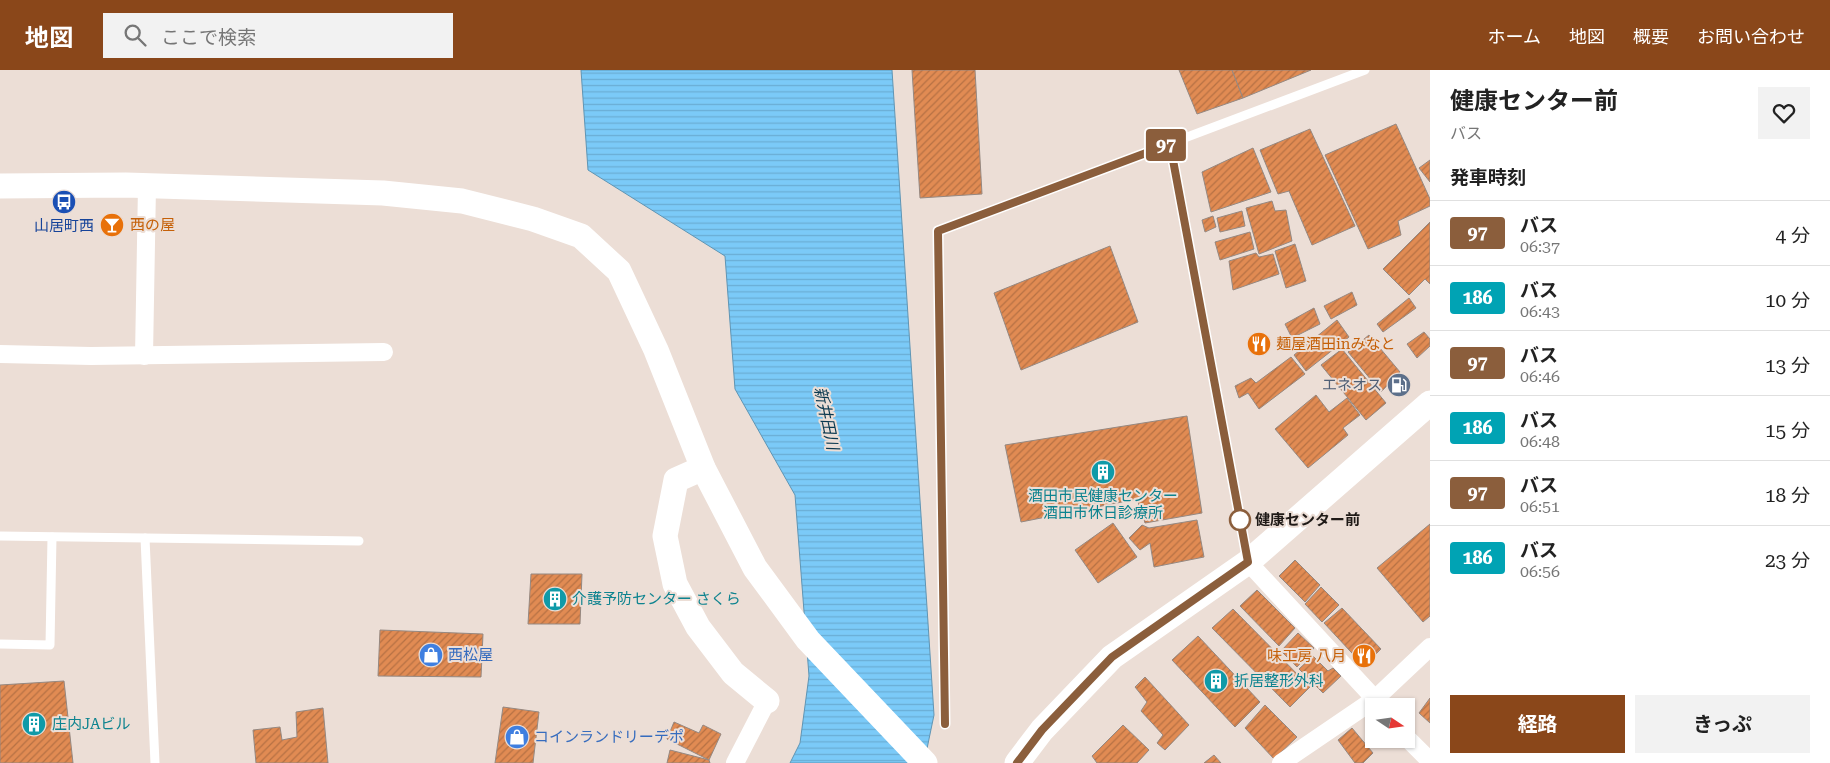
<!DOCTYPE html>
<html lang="ja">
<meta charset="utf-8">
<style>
body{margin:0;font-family:"Roboto Serif","Noto Sans JP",serif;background:#f2f2f2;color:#222;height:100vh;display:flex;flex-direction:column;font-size:19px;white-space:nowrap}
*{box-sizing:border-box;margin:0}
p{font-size:16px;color:#767676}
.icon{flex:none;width:28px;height:28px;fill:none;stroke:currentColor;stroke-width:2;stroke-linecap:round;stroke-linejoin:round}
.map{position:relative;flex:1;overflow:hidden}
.side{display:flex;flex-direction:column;background:#fff;width:400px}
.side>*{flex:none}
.badge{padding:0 10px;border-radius:4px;font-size:18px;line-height:32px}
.needle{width:32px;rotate:103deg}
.buttons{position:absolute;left:1365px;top:628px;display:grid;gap:10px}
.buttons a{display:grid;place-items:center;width:50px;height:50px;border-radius:0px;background:#fff;box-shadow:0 1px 4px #0004;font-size:25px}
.map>.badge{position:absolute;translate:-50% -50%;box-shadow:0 0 0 2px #fff}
h2{padding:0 20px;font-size:19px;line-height:45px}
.round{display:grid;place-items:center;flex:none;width:52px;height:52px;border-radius:0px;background:#f2f2f2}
.overview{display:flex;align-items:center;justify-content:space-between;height:85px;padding:0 20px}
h1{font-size:24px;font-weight:700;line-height:38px}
.primary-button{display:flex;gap:10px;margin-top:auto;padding:10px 20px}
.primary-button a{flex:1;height:58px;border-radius:0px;background:#8a471a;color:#fff;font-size:20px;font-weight:700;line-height:58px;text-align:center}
.primary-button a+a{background:#f2f2f2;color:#222}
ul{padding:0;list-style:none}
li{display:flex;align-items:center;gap:15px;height:65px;padding:0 20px;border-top:1px solid #e0e0e0}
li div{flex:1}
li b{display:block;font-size:19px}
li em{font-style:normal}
li .badge{min-width:55px;font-weight:700;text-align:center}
header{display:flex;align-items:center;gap:30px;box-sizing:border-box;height:70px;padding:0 25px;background:#8a471a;color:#fff}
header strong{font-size:24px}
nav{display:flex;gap:28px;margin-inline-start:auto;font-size:18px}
.search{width:350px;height:45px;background:#f2f2f2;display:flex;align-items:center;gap:12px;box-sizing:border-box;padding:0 18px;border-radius:0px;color:#767676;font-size:19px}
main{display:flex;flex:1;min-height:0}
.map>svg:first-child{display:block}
.water{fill:url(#water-rules);stroke:#5f95b4}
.building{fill:url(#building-hatch);stroke:#958881}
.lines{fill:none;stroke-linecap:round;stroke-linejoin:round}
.lane{stroke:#fff;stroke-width:9}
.street{stroke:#fff;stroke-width:18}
.secondary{stroke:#fff;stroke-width:25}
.line-casing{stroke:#fff;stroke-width:11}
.line{stroke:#8b5e3c;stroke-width:8}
.stop-dot{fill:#fff;stroke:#8b5e3c;stroke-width:2.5}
.labels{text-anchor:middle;stroke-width:4;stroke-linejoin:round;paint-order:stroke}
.food-label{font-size:15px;fill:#c56008;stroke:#ecded6;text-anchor:start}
.transit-label{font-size:15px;fill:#164399;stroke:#ecded6}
.service-label{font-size:15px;fill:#4e5e75;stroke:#ecded6;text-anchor:end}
.culture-label{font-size:15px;fill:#0d838f;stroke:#ecded6;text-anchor:start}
.stop-label{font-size:15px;font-weight:bold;fill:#1f1a17;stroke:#ecded6;text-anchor:start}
.shop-label{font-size:15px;fill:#366cbe;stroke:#ecded6;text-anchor:start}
.water-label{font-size:16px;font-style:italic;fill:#0a3950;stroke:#ecded6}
</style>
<header>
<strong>地図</strong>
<div class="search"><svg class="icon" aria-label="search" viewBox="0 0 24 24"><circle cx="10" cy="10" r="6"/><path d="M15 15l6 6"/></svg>ここで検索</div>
<nav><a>ホーム</a><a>地図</a><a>概要</a><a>お問い合わせ</a></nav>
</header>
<main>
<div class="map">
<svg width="1430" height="693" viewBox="0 0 1430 693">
<defs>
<pattern id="water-rules" width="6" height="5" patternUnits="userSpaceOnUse" patternTransform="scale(1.25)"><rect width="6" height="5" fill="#7bcaf8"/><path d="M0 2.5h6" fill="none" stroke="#6aadd4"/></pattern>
<pattern id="building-hatch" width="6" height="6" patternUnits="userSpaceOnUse" patternTransform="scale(1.25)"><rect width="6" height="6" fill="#e18b53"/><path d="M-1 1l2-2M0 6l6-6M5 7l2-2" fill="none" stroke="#b67144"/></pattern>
</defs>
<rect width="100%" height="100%" fill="#ecded6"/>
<!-- water -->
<path class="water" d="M581 0H892L934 645 924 693H790L800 673 809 606 795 425 735 319 725 186 588 100Z"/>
<!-- building -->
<g class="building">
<path d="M912 0H975L982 124 920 128Z"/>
<path d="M1179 0H1232L1243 28 1197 44Z"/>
<path d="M1232 0H1311L1243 28Z"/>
<path d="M1396 54 1430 129V136L1398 151 1401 165 1368 179 1325 85Z"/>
<path d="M1310 59 1355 156 1312 175 1289 121 1278 124 1260 80Z"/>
<path d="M1253 78 1271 122 1211 142 1202 102Z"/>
<path d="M1430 90V112L1419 98Z"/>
<path d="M1272 131 1275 141 1286 140 1292 171 1259 184 1246 138Z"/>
<path d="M1242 141 1245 156 1220 162 1217 148Z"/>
<path d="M1213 146 1216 157 1205 162 1202 150Z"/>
<path d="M1430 152V214L1425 209 1409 225 1383 199Z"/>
<path d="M1250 162 1254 179 1220 190 1215 172Z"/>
<path d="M1295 174 1306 211 1286 218 1275 181Z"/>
<path d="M1110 176 1138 252 1021 300 994 223Z"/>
<path d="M1256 183 1259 187 1273 184 1279 204 1233 220 1229 191Z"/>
<path d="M1352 222 1357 235 1331 249 1324 236Z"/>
<path d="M1409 228 1416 238 1383 262 1377 254Z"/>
<path d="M1314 238 1320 254 1292 268 1285 254Z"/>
<path d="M1337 250 1349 267 1306 301 1294 285Z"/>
<path d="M1424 262 1430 269V276L1417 288 1407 274Z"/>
<path d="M1369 265 1400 302 1381 322 1348 282Z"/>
<path d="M1342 279 1386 333 1366 350 1321 295Z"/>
<path d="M1291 287 1305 304 1259 339 1248 323 1239 328 1235 316 1251 308 1256 313Z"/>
<path d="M1316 325 1329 342 1347 328 1360 345 1343 358 1348 365 1308 398 1275 359Z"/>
<path d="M1187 346 1202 443 1145 453 1137 429 1021 452 1005 375Z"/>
<path d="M1197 450 1204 487 1154 497 1150 473 1140 480 1129 468 1142 455 1149 458Z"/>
<path d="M1113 453 1137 487 1098 513 1075 480Z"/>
<path d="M1430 454V546L1423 552 1377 498Z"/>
<path d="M1295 490 1320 515 1305 532 1279 506Z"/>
<path d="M531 504H582L580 554H528Z"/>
<path d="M1321 517 1339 535 1322 552 1305 534Z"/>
<path d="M1257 520 1295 558 1279 576 1240 536Z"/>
<path d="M1342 538 1381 579 1364 596 1324 553Z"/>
<path d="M1233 539 1310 617 1290 637 1212 558Z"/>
<path d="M380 560 483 564 481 607 378 606Z"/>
<path d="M1298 563 1314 578 1297 597 1281 581Z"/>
<path d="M1198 566 1260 632 1235 657 1172 590Z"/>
<path d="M1313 586 1328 601 1333 598 1341 606 1323 623 1299 599Z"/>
<path d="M1145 607 1189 655 1165 680 1157 673 1163 665 1141 641 1147 632 1135 617Z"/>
<path d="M64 611 73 693H0V615Z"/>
<path d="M1430 628V653L1419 643Z"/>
<path d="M1265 635 1297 667 1274 689 1245 658Z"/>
<path d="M503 637 539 642 533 693H495Z"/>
<path d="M323 638 328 693H256L253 660 280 657 282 670 297 667 296 642Z"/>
<path d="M674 652 699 663 703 655 721 664 709 690 667 669Z"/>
<path d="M1123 655 1149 680 1137 693H1097L1092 686Z"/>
<path d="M1352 658 1373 683 1363 693H1355L1338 670Z"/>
<path d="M670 680 709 690 710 693H667Z"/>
<path d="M1214 685 1221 693H1204Z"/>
</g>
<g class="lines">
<!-- lane -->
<g class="lane">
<path d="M1170 74 1247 489"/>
<path d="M0 466 359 471"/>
<path d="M145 468 155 693"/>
<path d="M0 574 50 575 52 467"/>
<path d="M945 654 938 161 1365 0"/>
</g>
<!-- street -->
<g class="street">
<path d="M0 284 91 286 384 282"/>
<path d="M144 286 147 116"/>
<path d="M1248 492 1375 629"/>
<path d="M1406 667 1430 691"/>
<path d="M735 693 767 631"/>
<path d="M1281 693 1375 629 1430 577"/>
</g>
<!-- secondary -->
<g class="secondary">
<path d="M0 116 126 115 383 123 462 131 533 149 581 166 619 201 656 280 703 398 755 498 808 570 925 693"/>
<path d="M703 398 676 410 665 466 675 514 698 557 733 603 767 631"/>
<path d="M1017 693 1042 660 1112 587 1248 492 1430 333"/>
</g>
</g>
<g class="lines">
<!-- line casing -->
<g class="line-casing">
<path id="line" d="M945 654 938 161 1170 74 1248 492 1112 587 1042 660 1017 693"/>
</g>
<!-- line -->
<use href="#line" class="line"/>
</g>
<!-- icons -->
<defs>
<g id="bus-disc" transform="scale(1.25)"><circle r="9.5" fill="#1a4fb4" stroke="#ecded6"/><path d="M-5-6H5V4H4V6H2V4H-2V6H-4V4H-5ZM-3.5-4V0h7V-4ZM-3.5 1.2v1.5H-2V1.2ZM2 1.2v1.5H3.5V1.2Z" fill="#fff"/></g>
<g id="bar-disc" transform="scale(1.25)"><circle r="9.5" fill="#e8710a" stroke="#ecded6"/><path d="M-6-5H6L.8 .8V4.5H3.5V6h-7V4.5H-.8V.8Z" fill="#fff"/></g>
<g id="restaurant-disc" transform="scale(1.25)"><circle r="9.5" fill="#e8710a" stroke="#ecded6"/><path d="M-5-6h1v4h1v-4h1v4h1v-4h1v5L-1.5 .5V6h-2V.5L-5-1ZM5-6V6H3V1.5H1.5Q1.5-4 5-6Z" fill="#fff"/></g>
<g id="fuel-disc" transform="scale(1.25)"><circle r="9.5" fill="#5c6f8a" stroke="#ecded6"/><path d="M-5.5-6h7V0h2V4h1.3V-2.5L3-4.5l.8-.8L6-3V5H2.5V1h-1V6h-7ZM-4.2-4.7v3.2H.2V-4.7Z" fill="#fff"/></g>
<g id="building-disc" transform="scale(1.25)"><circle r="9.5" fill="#0f9aa8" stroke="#ecded6"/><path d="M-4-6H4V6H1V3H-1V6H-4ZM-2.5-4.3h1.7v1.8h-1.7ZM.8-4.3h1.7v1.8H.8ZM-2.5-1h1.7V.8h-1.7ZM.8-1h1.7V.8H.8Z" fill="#fff"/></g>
<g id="shop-disc" transform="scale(1.25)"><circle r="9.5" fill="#3f7fe0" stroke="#ecded6"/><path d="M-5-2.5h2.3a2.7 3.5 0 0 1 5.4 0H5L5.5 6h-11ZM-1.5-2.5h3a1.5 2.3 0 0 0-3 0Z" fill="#fff"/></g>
</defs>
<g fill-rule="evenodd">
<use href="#bus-disc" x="64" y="132"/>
<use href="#bar-disc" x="112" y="155"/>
<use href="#restaurant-disc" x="1259" y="274"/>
<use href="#fuel-disc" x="1399" y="315"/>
<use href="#building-disc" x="1103" y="402"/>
<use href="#building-disc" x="555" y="529"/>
<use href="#shop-disc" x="431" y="585"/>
<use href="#restaurant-disc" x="1364" y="586"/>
<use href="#building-disc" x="1216" y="611"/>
<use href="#building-disc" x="34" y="654"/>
<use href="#shop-disc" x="517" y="667"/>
</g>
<!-- markers -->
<circle class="stop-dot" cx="1240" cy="450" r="10"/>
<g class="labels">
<!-- food labels -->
<g class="food-label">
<text x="130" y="160">西の屋</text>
<text x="1276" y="279">麺屋酒田inみなと</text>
<text x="1346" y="591" text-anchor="end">味工房 八月</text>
</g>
<!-- transit labels -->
<g class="transit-label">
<text x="64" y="161">山居町西</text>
</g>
<!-- service labels -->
<g class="service-label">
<text x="1382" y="320">エネオス</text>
</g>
<!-- culture labels -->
<g class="culture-label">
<text x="1103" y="431" text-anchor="middle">酒田市民健康センター<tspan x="1103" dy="17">酒田市休日診療所</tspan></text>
<text x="572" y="534">介護予防センター さくら</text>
<text x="1234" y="616">折居整形外科</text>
<text x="52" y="659">庄内JAビル</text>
</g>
<!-- stop labels -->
<g class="stop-label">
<text x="1255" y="455">健康センター前</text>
</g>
<!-- shop labels -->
<g class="shop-label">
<text x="448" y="590">西松屋</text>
<text x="534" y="672">コインランドリーデポ</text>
</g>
<!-- water labels -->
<g class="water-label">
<text transform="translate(827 348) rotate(78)" y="6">新井田川</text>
</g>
</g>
</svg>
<div class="buttons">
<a><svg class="needle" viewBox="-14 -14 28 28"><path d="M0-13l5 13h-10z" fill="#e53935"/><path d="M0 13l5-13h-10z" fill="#767676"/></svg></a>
</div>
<b class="badge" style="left:1166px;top:75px;background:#8b5e3c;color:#fff">97</b>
</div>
<section class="side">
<div class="overview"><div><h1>健康センター前</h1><p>バス</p></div><a class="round"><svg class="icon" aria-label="heart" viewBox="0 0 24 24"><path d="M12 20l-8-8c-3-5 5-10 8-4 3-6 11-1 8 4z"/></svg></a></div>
<h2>発車時刻</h2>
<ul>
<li><span class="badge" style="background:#8b5e3c;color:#fff">97</span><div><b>バス</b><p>06:37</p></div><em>4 分</em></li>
<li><span class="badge" style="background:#00a3b4;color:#fff">186</span><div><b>バス</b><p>06:43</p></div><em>10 分</em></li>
<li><span class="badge" style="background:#8b5e3c;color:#fff">97</span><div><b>バス</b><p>06:46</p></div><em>13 分</em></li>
<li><span class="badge" style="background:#00a3b4;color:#fff">186</span><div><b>バス</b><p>06:48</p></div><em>15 分</em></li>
<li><span class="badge" style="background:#8b5e3c;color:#fff">97</span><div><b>バス</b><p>06:51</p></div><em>18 分</em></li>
<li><span class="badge" style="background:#00a3b4;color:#fff">186</span><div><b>バス</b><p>06:56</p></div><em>23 分</em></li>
</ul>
<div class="primary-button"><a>経路</a><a>きっぷ</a></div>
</section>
</main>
